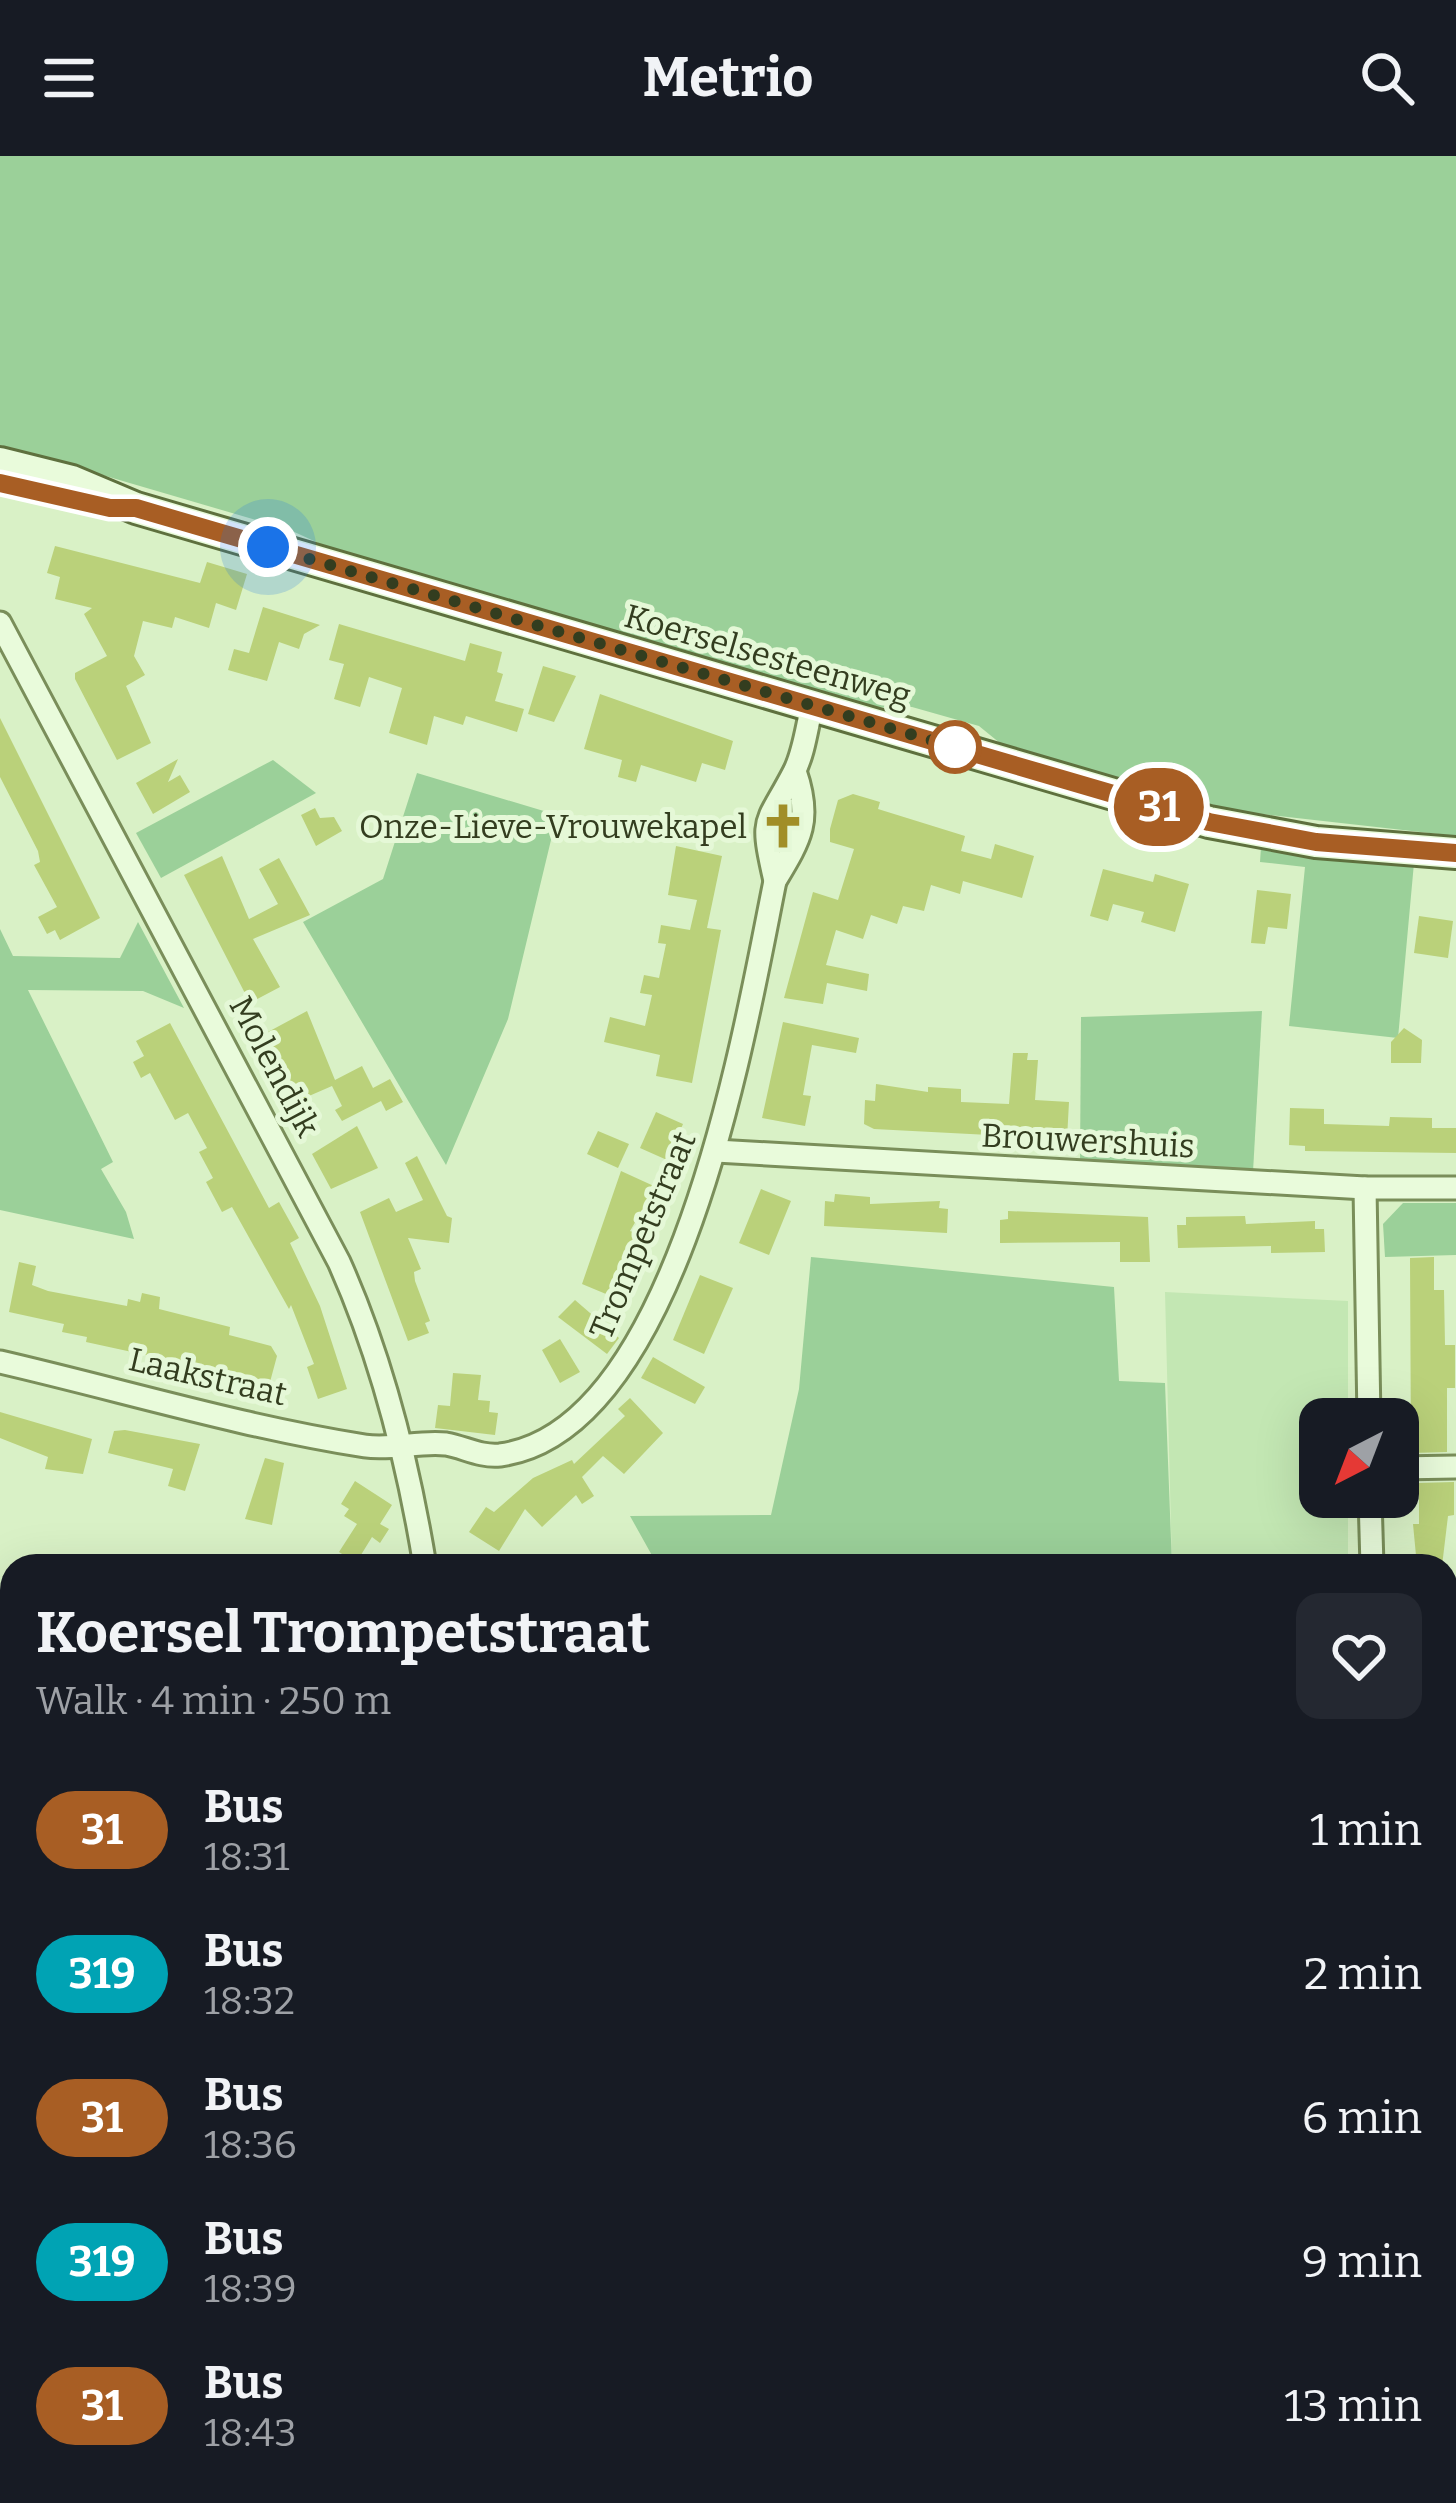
<!DOCTYPE html>
<meta charset="utf-8">
<style>
body{margin:0;font-family:Bitter,serif;background:#242831;color:#f1f3f6;height:100vh;display:flex;flex-direction:column;font-size:45px;white-space:nowrap}
*{box-sizing:border-box;margin:0}
p{font-size:39px;color:#9ea1a6}
.icon{flex:none;width:66px;height:66px;fill:none;stroke:currentColor;stroke-width:2;stroke-linecap:round;stroke-linejoin:round}
.map{position:relative;flex:1;overflow:hidden}
.side{position:absolute;left:0px;top:1398px;width:1458px;height:951px;display:flex;flex-direction:column;background:#171b24;border-radius:36px 36px 0 0;box-shadow:0 12px 48px #0002}
.side>*{flex:none}
.badge{padding:0 24px;border-radius:39px;font-size:42px;line-height:78px}
.needle{width:78px;rotate:222deg}
.fabs{position:absolute;left:1299px;top:1242px;display:grid;gap:24px}
.fabs a{display:grid;place-items:center;width:120px;height:120px;border-radius:24px;background:#171b24;box-shadow:0 12px 48px #0002;font-size:60px}
.you{position:absolute;width:60px;height:60px;margin:-30px;border:9px solid #fff;border-radius:50%;background:#1a73e8;box-shadow:0 0 0 18px #1a73e833}
.map>.badge{position:absolute;translate:-50% -50%;box-shadow:0 0 0 6px #fff}
.round{display:grid;place-items:center;flex:none;width:126px;height:126px;border-radius:24px;background:#242831}
.head{display:flex;align-items:center;justify-content:space-between;height:204px;padding:0 36px}
h1{font-size:57px;font-weight:700;line-height:90px}
ul{padding:0;list-style:none}
li{display:flex;align-items:center;gap:36px;height:144px;padding:0 36px}
li div{flex:1}
li b{display:block;font-size:45px}
li em{font-style:normal}
li .badge{min-width:132px;font-weight:700;text-align:center}
header{display:flex;justify-content:space-between;align-items:center;height:156px;padding:0 36px;background:#171b24;font-size:54px;font-weight:700}
.map>svg:first-child{display:block}
.farmland{fill:#c3e7b3}
.green{fill:#9bd099}
.building{fill:#bad17a}
.lines{fill:none;stroke-linecap:round;stroke-linejoin:round}
.street-casing{stroke:#7a8e5a;stroke-width:27}
.secondary-casing{stroke:#5e703e;stroke-width:36}
.street{stroke:#e9fbdb;stroke-width:21}
.secondary{stroke:#e9fbdb;stroke-width:30}
.line-casing{stroke:#fff;stroke-width:27}
.line{stroke:#a85e24;stroke-width:18}
.walk{stroke:#333d1f;stroke-width:12;stroke-dasharray:0 21.6}
.stop-dot{fill:#fff;stroke:#a85e24;stroke-width:6}
.labels{text-anchor:middle;stroke-width:10;stroke-linejoin:round;paint-order:stroke}
.street-label{font-size:33px;fill:#333d1f;stroke:#e5f8d7}
.poi-label{font-size:33px;fill:#333d1f;stroke:#e5f8d7;text-anchor:end}
</style>
<header><svg class="icon" aria-label="menu" viewBox="0 0 24 24"><path d="M4 6h16M4 12h16M4 18h16"/></svg>Metrio<svg class="icon" aria-label="search" viewBox="0 0 24 24"><circle cx="10" cy="10" r="6"/><path d="M15 15l6 6"/></svg></header>
<div class="map">
<svg width="1456" height="2347" viewBox="0 0 1456 2347">
<rect width="100%" height="100%" fill="#d9f1c6"/>
<!-- farmland -->
<path class="farmland" d="M1165 1136 1348 1145V1263H1320V1341H1348V1410H1172Z"/>
<!-- green -->
<g class="green">
<path d="M0 0H1456V680L1216 653 1006 592 979 570 912 551 865 552 834 538 349 401 290 374 0 289Z"/>
<path d="M273 604 316 637 161 722 136 677Z"/>
<path d="M417 617 557 659 508 863 446 1009 303 766 383 723Z"/>
<path d="M1261 691 1414 707 1398 882 1289 870 1305 711 1260 706Z"/>
<path d="M138 766 184 852 143 835 28 834 113 1006 101 1013 126 1056 134 1083 0 1054V773L13 800 120 802Z"/>
<path d="M1262 855 1253 1016 1080 1008 1081 861Z"/>
<path d="M1403 1047H1456V1099L1385 1101 1383 1068Z"/>
<path d="M811 1101 1114 1131 1119 1225 1165 1227 1172 1410H646L654 1403 630 1360 771 1359 799 1233Z"/>
<path d="M0 1443 12 1447V1594L0 1604Z"/>
<path d="M12 1916V2337H766L760 2347H0V1917Z"/>
</g>
<!-- building -->
<g class="building">
<path d="M55 390 200 427 207 406 247 418 236 454 216 447 209 472 175 461 172 472 143 465 134 500 145 519 126 530 151 587 117 604 75 523V517L107 500 84 458 92 452 55 443 60 421 47 417Z"/>
<path d="M263 451 320 469 304 478 299 493 279 486 267 525 228 514 234 493 249 497Z"/>
<path d="M339 468 465 505 470 487 502 496 497 516 503 518 495 545 524 553 517 576 466 560 463 569 434 560 427 589 389 577 402 532 369 521 360 551 334 543 344 508 329 504Z"/>
<path d="M543 510 576 520 554 566 528 558Z"/>
<path d="M600 538 733 585 725 614 702 607 696 626 641 609 636 626 618 621 622 604 584 593Z"/>
<path d="M0 562 100 762 60 784 55 774 47 778 38 761 57 751 34 709 40 706 38 695 0 621Z"/>
<path d="M178 603 168 626 180 619 190 636 153 658 136 627Z"/>
<path d="M853 638 880 646 878 653 965 680 961 695 991 703 995 688 1034 700 1022 742 963 725 960 738 931 729 924 755 903 750 897 768 871 759 863 783 836 774 826 809 869 818 867 835 827 827 823 848 784 842 813 736 838 744 854 693 830 686V673L838 644Z"/>
<path d="M315 652 320 662 334 661 342 675 316 690 301 659Z"/>
<path d="M676 690 722 700 707 772 721 774 692 927 656 920 660 899 604 886 610 861 645 870 652 839 640 837 644 819 659 822 666 788 658 787 661 769 690 774 697 744 668 739Z"/>
<path d="M222 700 249 763 278 748 259 713 279 702 310 759 253 783 280 831 250 847 184 719Z"/>
<path d="M1103 713 1153 726 1155 718 1189 728 1175 776 1141 766 1144 756 1113 748 1108 765 1090 760Z"/>
<path d="M1257 734 1291 738 1287 773 1268 771 1265 788 1251 787Z"/>
<path d="M1419 760 1453 765 1448 802 1414 797Z"/>
<path d="M307 855 335 924 362 910 373 932 390 923 403 946 386 955 381 945 342 965 335 954 342 950 332 930 286 950 251 885Z"/>
<path d="M783 866 859 882 856 897 812 889 803 939 811 940 805 970 762 962Z"/>
<path d="M170 867 269 1052 279 1046 299 1082 290 1087 320 1150 347 1233 318 1243 307 1211 314 1208 291 1149 289 1153 232 1051 222 1056 206 1026 213 1022 199 996 207 992 188 957 175 964 150 917 141 922 133 906 144 900 136 885Z"/>
<path d="M1404 872 1422 884 1421 907H1391V886Z"/>
<path d="M1013 897H1028L1027 904H1038L1035 944 1069 946 1067 983 874 973 864 968 865 944 875 945 876 928 928 936V931L961 933V946L1009 948Z"/>
<path d="M1290 952 1324 953V968L1389 970 1390 961 1432 962V972H1456V997L1305 995V990L1289 989Z"/>
<path d="M656 956 683 968 667 1004 640 992Z"/>
<path d="M357 970 378 1012 331 1033 312 998Z"/>
<path d="M598 975 629 988 618 1012 587 998Z"/>
<path d="M417 1000 447 1060 452 1062 449 1087 408 1082 421 1113 414 1116 415 1125 430 1165 425 1167 429 1177 408 1185 360 1056 389 1042 396 1056 423 1044 405 1007Z"/>
<path d="M621 1015 656 1031 630 1075 650 1083 618 1143 582 1128Z"/>
<path d="M761 1033 791 1045 769 1099 739 1087Z"/>
<path d="M835 1038 870 1041V1048L940 1045 939 1052 948 1053 947 1077 824 1070 825 1045 834 1046Z"/>
<path d="M1008 1055 1148 1061 1150 1106H1120V1086L1000 1087V1064L1008 1063Z"/>
<path d="M1245 1060 1246 1068 1315 1065V1073H1324L1325 1096 1271 1097V1090L1178 1092 1177 1069H1186V1061Z"/>
<path d="M1434 1101V1134H1444L1445 1189H1455V1232H1447V1296L1411 1297 1410 1102Z"/>
<path d="M19 1106 36 1110 32 1129 48 1135 127 1150 128 1143 140 1146 142 1137 160 1141 159 1153 230 1171 229 1179 271 1190 277 1200 270 1226 86 1186 87 1181 62 1176 64 1168 9 1156Z"/>
<path d="M700 1119 733 1132 704 1198 673 1184Z"/>
<path d="M575 1144 619 1182 607 1198 558 1161Z"/>
<path d="M560 1183 580 1216 560 1227 542 1194Z"/>
<path d="M653 1201 705 1231 695 1248 641 1222Z"/>
<path d="M453 1217 481 1219 478 1244 490 1245 489 1256 498 1257 495 1279 435 1272 438 1249 450 1250Z"/>
<path d="M630 1242 663 1277 624 1318 603 1300 582 1321 594 1340 582 1348 576 1339 542 1371 525 1353 499 1395 469 1376 486 1351 494 1356 533 1322 572 1304 574 1308 625 1260 618 1253Z"/>
<path d="M0 1256 92 1283 83 1318 45 1313 48 1301 0 1282Z"/>
<path d="M125 1274 200 1288 185 1335 168 1330 173 1313 108 1297 114 1275Z"/>
<path d="M265 1302 284 1307 272 1369 245 1363Z"/>
<path d="M355 1325 392 1349 380 1368 389 1373 380 1387 372 1381 356 1407 339 1396 357 1368 344 1360 349 1353 341 1348Z"/>
<path d="M1454 1326V1359L1448 1360 1442 1410H1417L1413 1368H1419V1327Z"/>
</g>
<g class="lines">
<!-- street casing -->
<g class="street-casing">
<g id="street">
<path d="M0 467 339 1106C382 1202 408 1306 425 1410"/>
<path d="M775 725C760 658 765 672 794 616 804 597 807 570 812 550"/>
<path d="M716 995 1365 1032H1456"/>
<path d="M1365 1032 1369 1263"/>
<path d="M0 1206C121 1234 243 1271 365 1290 392 1294 419 1285 446 1288 464 1291 480 1301 500 1299 680 1275 746 868 775 725 801 682 812 664 795 615"/>
<path d="M1398 1312 1456 1311"/>
<path d="M1370 1341 1372 1410"/>
<path d="M1446 1647H1456"/>
<path d="M0 1749 12 1748"/>
<path d="M1446 1929H1456"/>
<path d="M1103 2337 1112 2347"/>
</g>
</g>
<!-- secondary casing -->
<g class="secondary-casing">
<path id="secondary" d="M0 307 72 325 136 352 1209 666 1316 686 1456 697"/>
</g>
<!-- street -->
<use href="#street" class="street"/>
<!-- secondary -->
<use href="#secondary" class="secondary"/>
</g>
<g class="lines">
<!-- line casing -->
<g class="line-casing">
<path id="line" d="M0 327 110 352H136L1209 666 1316 686 1456 697"/>
</g>
<!-- line -->
<use href="#line" class="line"/>
<!-- walk -->
<path class="walk" d="M268 391 955 591"/>
</g>
<!-- icons -->
<defs>
<g id="church-bare" transform="scale(3.6)"><path d="M-1.2-6h2.4v3.5h3.3v2.4h-3.3V6h-2.4V-.1h-3.3v-2.4h3.3Z" fill="#a18e27" stroke="#e5f8d7" stroke-width="2.5" paint-order="stroke"/></g>
</defs>
<g fill-rule="evenodd">
<use href="#church-bare" x="783" y="670"/>
</g>
<!-- markers -->
<circle class="stop-dot" cx="955" cy="591" r="24"/>
<g class="labels">
<!-- street labels -->
<g class="street-label">
<text transform="translate(768 499) rotate(16)" y="12">Koerselsesteenweg</text>
<text transform="translate(275 910) rotate(62)" y="12">Molendijk</text>
<text transform="translate(1088 984) rotate(3)" y="12">Brouwershuis</text>
<text transform="translate(642 1079) rotate(-67)" y="12">Trompetstraat</text>
<text transform="translate(208 1220) rotate(13)" y="12">Laakstraat</text>
</g>
<!-- poi labels -->
<g class="poi-label">
<text x="747" y="682">Onze-Lieve-Vrouwekapel</text>
</g>
</g>
</svg>
<div class="fabs">
<a><svg class="needle" viewBox="-14 -14 28 28"><path d="M0-13l5 13h-10z" fill="#e53935"/><path d="M0 13l5-13h-10z" fill="#9ea1a6"/></svg></a>
</div>
<div class="you" style="left:268px;top:391px"></div>
<b class="badge" style="left:1159px;top:651px;background:#a85e24;color:#fff">31</b>
<section class="side">
<div class="head"><div><h1>Koersel Trompetstraat</h1><p>Walk · 4 min · 250 m</p></div><a class="round"><svg class="icon" aria-label="heart" viewBox="0 0 24 24"><path d="M12 20l-8-8c-3-5 5-10 8-4 3-6 11-1 8 4z"/></svg></a></div>
<ul>
<li><span class="badge" style="background:#a85e24;color:#fff">31</span><div><b>Bus</b><p>18:31</p></div><em>1 min</em></li>
<li><span class="badge" style="background:#00a3b4;color:#fff">319</span><div><b>Bus</b><p>18:32</p></div><em>2 min</em></li>
<li><span class="badge" style="background:#a85e24;color:#fff">31</span><div><b>Bus</b><p>18:36</p></div><em>6 min</em></li>
<li><span class="badge" style="background:#00a3b4;color:#fff">319</span><div><b>Bus</b><p>18:39</p></div><em>9 min</em></li>
<li><span class="badge" style="background:#a85e24;color:#fff">31</span><div><b>Bus</b><p>18:43</p></div><em>13 min</em></li>
</ul>
</section>
</div>
